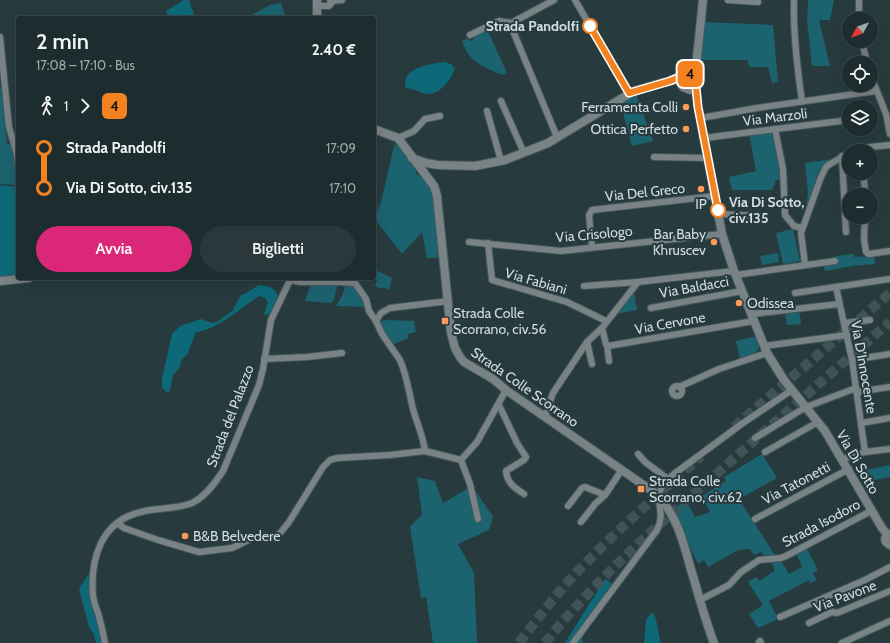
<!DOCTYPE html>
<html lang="it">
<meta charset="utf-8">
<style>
body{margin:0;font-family:Cabin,sans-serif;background:#2a383b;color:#f1f3f6;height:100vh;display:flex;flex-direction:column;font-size:15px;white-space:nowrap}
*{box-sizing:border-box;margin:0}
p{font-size:13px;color:#a0a7aa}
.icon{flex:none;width:22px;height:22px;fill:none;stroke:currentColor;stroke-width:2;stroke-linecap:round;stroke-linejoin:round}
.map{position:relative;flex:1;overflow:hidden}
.sheet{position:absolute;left:16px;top:16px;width:360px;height:264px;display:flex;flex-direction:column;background:#1d2c2f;border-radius:4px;box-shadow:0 4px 16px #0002,0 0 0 1px #3b484b}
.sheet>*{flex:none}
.badge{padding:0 8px;border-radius:6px;font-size:14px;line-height:26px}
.needle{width:26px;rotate:230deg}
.tools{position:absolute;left:842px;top:12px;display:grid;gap:8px}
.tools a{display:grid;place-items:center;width:36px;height:36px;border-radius:50%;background:#1d2c2f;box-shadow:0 4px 16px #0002,0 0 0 1px #3b484b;font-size:20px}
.map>.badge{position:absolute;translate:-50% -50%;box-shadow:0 0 0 2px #fff}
.legs{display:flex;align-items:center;gap:6px;height:44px;padding:0 20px;font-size:13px}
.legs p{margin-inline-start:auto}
.head{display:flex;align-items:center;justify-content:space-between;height:68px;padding:0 20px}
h1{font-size:22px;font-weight:600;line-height:30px}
.primary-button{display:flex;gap:8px;margin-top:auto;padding:8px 20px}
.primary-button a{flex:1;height:46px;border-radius:24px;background:#db2777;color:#fff;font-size:16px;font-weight:600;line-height:46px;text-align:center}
.primary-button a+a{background:#2a383b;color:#f1f3f6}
ul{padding:0 20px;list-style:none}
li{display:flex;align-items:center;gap:14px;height:40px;font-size:15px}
li i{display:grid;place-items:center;width:6px;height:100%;margin:0 5px;background:currentColor}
li i::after{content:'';width:10px;height:10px;margin:-5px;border:3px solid;border-radius:50%;background:#1d2c2f}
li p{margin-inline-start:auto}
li:first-child i{background:linear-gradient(#0000 50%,currentColor 0)}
li:last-child i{background:linear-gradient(currentColor 50%,#0000 0)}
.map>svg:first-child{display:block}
.green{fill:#1b636f}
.forest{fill:#0d6978}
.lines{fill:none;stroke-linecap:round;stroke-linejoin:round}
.trunk-tunnel{stroke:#405357;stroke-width:10;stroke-dasharray:10 5;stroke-linecap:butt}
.minor-casing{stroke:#45585c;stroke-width:8}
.tertiary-casing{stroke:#45585c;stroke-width:10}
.minor{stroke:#798284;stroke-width:6}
.tertiary{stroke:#798284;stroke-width:8}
.line-1-casing{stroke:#fff;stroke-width:9}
.line-1{stroke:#f58220;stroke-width:6}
.stop-1-dot{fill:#fff;stroke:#f58220;stroke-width:2}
.poi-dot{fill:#fe9c57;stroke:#273b3f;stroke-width:1.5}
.labels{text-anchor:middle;stroke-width:4;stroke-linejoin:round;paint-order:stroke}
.stop-label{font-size:14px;font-weight:bold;fill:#d0dcde;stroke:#273b3f;text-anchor:end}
.poi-label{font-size:14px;fill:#d0dcde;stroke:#273b3f;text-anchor:start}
.street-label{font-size:14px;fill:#d0dcde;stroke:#273b3f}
</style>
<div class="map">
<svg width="890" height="643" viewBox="0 0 890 643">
<rect width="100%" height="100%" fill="#273b3f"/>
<!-- green -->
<g class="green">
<path d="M808 0H834L830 20H819L830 66H812L807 21Z"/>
<path d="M281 3 286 18H246L270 5Z"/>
<path d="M702 22 773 25 778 82 772 83 768 67H749L748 60H702Z"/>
<path d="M487 29 507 73 502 75C482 66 469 62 462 41L466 39 472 41 476 34Z"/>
<path d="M0 87H2L7 143 13 146 18 185 0 184Z"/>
<path d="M636 94 653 141 632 146 623 113 628 111 623 100Z"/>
<path d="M773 131 782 179 776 180 772 190H732L729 177 756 171 749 133Z"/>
<path d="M395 142V145L399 146 415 166 416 173C419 176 421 176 424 178 439 195 439 235 443 257L427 258 422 232 402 254 374 218 381 202Z"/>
<path d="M833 159 823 166 818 173 805 213 808 194 805 163Z"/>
<path d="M793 229 800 261 783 264 776 233Z"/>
<path d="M778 253 779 262 762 265 760 256Z"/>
<path d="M854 254V257L874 256 875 264 852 266 825 271 824 266 836 264 835 256Z"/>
<path d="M374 269 392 278 389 290 382 287 381 289 375 286 377 280 373 278H374Z"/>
<path d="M311 284H338L333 302 331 303 305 301Z"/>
<path d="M345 284 356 287 363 299 366 307 336 306 343 294Z"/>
<path d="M633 292 636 299H635L637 310 616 314Z"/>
<path d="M799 310 801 324 787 325 785 312Z"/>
<path d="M389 320 414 321 416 332 408 334V338L392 345 385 335 379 321Z"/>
<path d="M757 336 760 345 758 350 753 354 740 359 736 341Z"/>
<path d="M762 454 777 478 739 499 776 557 764 555 761 552 754 555 750 549 738 550 708 567 704 560 698 564 672 509 686 501 695 517 710 512 702 496 726 481 724 477Z"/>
<path d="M890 465V477L863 482 857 472Z"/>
<path d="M417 477 435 481 443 503 472 486 493 517 489 530 458 544 474 573 477 643H433L426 597 421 598 410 526 422 515Z"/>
<path d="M806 547 818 570 813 573 817 580 810 583 809 580 769 601 778 619 758 628 749 614 763 605 748 582 756 577 760 581 775 570 771 562 780 559 789 574 802 567 796 553Z"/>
</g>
<!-- forest -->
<g class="forest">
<path d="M184 0H189L195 18H168L166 11Z"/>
<path d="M444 62 451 64 455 68C452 79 440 94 428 94 421 94 414 88 406 88 400 68 430 64 444 62Z"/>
<path d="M0 185 18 187V278L0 279Z"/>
<path d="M260 285C270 286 274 287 278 296L270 313 267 315 264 314 268 302 265 298 259 296C241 308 217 330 196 332L187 355 182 359 179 368 173 375 170 390 167 393 162 387V378L172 334 180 326 201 319 212 323 217 322 233 310 241 295C249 293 253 287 260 285Z"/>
<path d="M94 565 93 597 105 643H96L94 635 89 627 79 589Z"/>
<path d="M605 579 618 588 585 631 582 640 583 643H565Z"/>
<path d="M652 612C659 622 657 632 661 643H644L646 620Z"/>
</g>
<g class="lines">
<!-- trunk-tunnel -->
<g class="trunk-tunnel">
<path d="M734 427 890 293"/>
<path d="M519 643C534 623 549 604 565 585 607 539 654 498 701 456"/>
<path d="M545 643C595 580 655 528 715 475 773 424 831 373 890 322"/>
</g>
<!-- minor casing -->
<g class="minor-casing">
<g id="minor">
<path d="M554 0 515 21 511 26 557 137"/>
<path d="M575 0 629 93"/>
<path d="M728 0 758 2"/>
<path d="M794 0C793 34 797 67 802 101"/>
<path d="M859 0V19"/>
<path d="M331 1 342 0"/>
<path d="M317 6H329L331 4 330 0"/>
<path d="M470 35 499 21 512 23"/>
<path d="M0 37 9 127 17 155 18 164"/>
<path d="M862 41 867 63"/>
<path d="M871 76 886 114 890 134"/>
<path d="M501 101 524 153"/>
<path d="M487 111 501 161"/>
<path d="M701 118 757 108 876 91"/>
<path d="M775 129 783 169 785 215 794 226 802 228"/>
<path d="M398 138 414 131 425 119 440 116"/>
<path d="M704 138 849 120"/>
<path d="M855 151 870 147 890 145"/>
<path d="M842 156 846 232"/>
<path d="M654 157 708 158"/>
<path d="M864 178 865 195"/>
<path d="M718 214 762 216"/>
<path d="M865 217 864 239 866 252 869 254 890 251"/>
<path d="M469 242 561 251 722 234"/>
<path d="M488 243 492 280 567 302 606 321"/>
<path d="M592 247 589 215 592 210 715 196"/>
<path d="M805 265 801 233 821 177 826 167 830 164 849 153"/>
<path d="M736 275 835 261"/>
<path d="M290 280 300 282H340L355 283 366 299 369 311 376 321 382 334 400 360C407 376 409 393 413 409 417 424 423 435 425 451"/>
<path d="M584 286 638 282"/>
<path d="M836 287 852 360 865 452"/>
<path d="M795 293 890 279"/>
<path d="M651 308 742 291"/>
<path d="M752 314 839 304"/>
<path d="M376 321 381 313 390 308 449 301"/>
<path d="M844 323 870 320"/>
<path d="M602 328 606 344 608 346 754 321"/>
<path d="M587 342 592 364"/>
<path d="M607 345 609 361"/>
<path d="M764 346 847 335"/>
<path d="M264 359 307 357 342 353"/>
<path d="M852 360 890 354"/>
<circle cx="677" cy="391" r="5"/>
<path d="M679 387 719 369 767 353"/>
<path d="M857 392 890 387"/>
<path d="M499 405 517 443 526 457 524 460 506 471C507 483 515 488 524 494"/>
<path d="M545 417 553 393 587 342 602 328 638 282 734 271"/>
<path d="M861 423 890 418"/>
<path d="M755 438 806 407 856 388"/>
<path d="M765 452 818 422"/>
<path d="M638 454 645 462 668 479"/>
<path d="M843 459 865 452 890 449"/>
<path d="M461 460 477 442 506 390"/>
<path d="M568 506 582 488 585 487 605 495"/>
<path d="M755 519 849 469"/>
<path d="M581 522 595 504 605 495 621 471"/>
<path d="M117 523 124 528 158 540 199 552 232 548 255 537 277 536 281 532 289 522 323 467 330 460 337 458 390 455 425 451 461 460 470 484 478 519"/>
<path d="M700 600 729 585 741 572 759 560 781 558 786 556 871 511"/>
<path d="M780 617 865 580 890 567"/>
<path d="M809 623 832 612 837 613 890 591"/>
<path d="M759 642 760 641 761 643"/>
<path d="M105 643C103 633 101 623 98 613 96 608 94 602 93 596 90 559 101 521 141 512 158 507 175 510 192 503 205 497 215 483 223 471L259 385 263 369 271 320 291 278"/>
<path d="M573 643 657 530C669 507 645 497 674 474L743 423 792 390"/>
<path d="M842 643 890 621"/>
</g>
</g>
<!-- tertiary casing -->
<g class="tertiary-casing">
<g id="tertiary">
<path d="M317 18V0"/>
<path d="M683 76 680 82 683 87 690 90 695 86"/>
<path d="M695 77 703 0"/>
<path d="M374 129 398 138 434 186 437 196 451 333 455 348 460 357 464 362 493 379 506 390 658 495C679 520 683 542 692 573 699 596 705 620 714 643"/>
<path d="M412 158 426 163 438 165 475 166 505 160 548 143 634 91 669 81 687 74 694 75 696 79 695 86 698 107 722 234 734 271 767 353 784 380 825 431 882 528 888 535"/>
<path d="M0 281 29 278"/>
<path d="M890 534C886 535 884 538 886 542L890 545"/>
</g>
</g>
<!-- minor -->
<use href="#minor" class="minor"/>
<!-- tertiary -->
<use href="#tertiary" class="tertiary"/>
</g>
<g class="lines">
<!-- line-1 casing -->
<g class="line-1-casing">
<path id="line-1" d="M590 26 629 93 670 81 687 74H692L695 77 698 107 718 210"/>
</g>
<!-- line-1 -->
<use href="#line-1" class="line-1"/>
</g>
<!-- markers -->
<g class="stop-1-dot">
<circle cx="590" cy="26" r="7"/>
<circle cx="718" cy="210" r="7"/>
</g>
<g class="poi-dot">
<circle cx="686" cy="107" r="4"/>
<circle cx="686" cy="129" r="4"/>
<circle cx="701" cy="189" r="4"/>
<circle cx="714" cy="242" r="4"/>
<circle cx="739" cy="303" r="4"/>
<rect x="441" y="317" width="8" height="8" rx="2"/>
<rect x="637" y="485" width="8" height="8" rx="2"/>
<circle cx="185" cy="536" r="4"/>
</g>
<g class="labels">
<!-- stop labels -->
<g class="stop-label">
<text x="579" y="31">Strada Pandolfi</text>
<text x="729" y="207" text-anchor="start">Via Di Sotto,<tspan x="729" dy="16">civ.135</tspan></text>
</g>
<!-- poi labels -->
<g class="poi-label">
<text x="678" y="112" text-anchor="end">Ferramenta Colli</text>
<text x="678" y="134" text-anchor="end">Ottica Perfetto</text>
<text x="701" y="209" text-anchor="middle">IP</text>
<text x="706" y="239" text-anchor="end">Bar Baby<tspan x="706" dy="16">Khruscev</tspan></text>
<text x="747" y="308">Odissea</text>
<text x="453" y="318">Strada Colle<tspan x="453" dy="16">Scorrano, civ.56</tspan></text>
<text x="649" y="486">Strada Colle<tspan x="649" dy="16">Scorrano, civ.62</tspan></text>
<text x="193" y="541">B&amp;B Belvedere</text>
</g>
<!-- street labels -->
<g class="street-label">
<text transform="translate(775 117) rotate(-7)" y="5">Via Marzoli</text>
<text transform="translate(645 192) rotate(-6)" y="5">Via Del Greco</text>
<text transform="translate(594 234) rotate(-5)" y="5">Via Crisologo</text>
<text transform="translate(536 281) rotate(16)" y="5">Via Fabiani</text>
<text transform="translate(694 287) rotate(-10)" y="5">Via Baldacci</text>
<text transform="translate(670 323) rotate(-10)" y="5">Via Cervone</text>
<text transform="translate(864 367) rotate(80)" y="5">Via D'Innocente</text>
<text transform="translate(525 387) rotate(35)" y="5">Strada Colle Scorrano</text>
<text transform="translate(230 416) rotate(-69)" y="5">Strada del Palazzo</text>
<text transform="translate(858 462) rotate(60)" y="5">Via Di Sotto</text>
<text transform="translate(796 483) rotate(-28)" y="5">Via Tatonetti</text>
<text transform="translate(821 523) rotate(-28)" y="5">Strada Isodoro</text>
<text transform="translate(845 596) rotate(-21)" y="5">Via Pavone</text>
</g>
</g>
</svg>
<div class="tools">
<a><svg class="needle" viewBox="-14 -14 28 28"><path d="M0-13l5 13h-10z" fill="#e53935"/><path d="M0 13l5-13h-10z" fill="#a0a7aa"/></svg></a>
<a><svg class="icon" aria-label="locate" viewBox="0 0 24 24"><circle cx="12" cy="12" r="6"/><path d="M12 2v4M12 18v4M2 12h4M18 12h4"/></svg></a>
<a><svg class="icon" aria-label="layers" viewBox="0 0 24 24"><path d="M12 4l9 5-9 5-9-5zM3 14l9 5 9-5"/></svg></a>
<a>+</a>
<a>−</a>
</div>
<b class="badge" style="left:690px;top:74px;background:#f58220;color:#111">4</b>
<section class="sheet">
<div class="head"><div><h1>2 min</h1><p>17:08 – 17:10 · Bus</p></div><b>2.40 €</b></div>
<div class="legs"><svg class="icon" aria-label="walk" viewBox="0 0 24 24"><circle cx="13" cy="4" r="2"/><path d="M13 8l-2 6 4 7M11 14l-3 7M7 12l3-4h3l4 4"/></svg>1<svg class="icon" aria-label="forward" viewBox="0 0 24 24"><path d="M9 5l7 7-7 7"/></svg><b class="badge" style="background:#f58220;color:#111">4</b></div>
<ul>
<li><i style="color:#f58220"></i><b>Strada Pandolfi</b><p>17:09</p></li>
<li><i style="color:#f58220"></i><b>Via Di Sotto, civ.135</b><p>17:10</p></li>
</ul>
<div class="primary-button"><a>Avvia</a><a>Biglietti</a></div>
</section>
</div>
